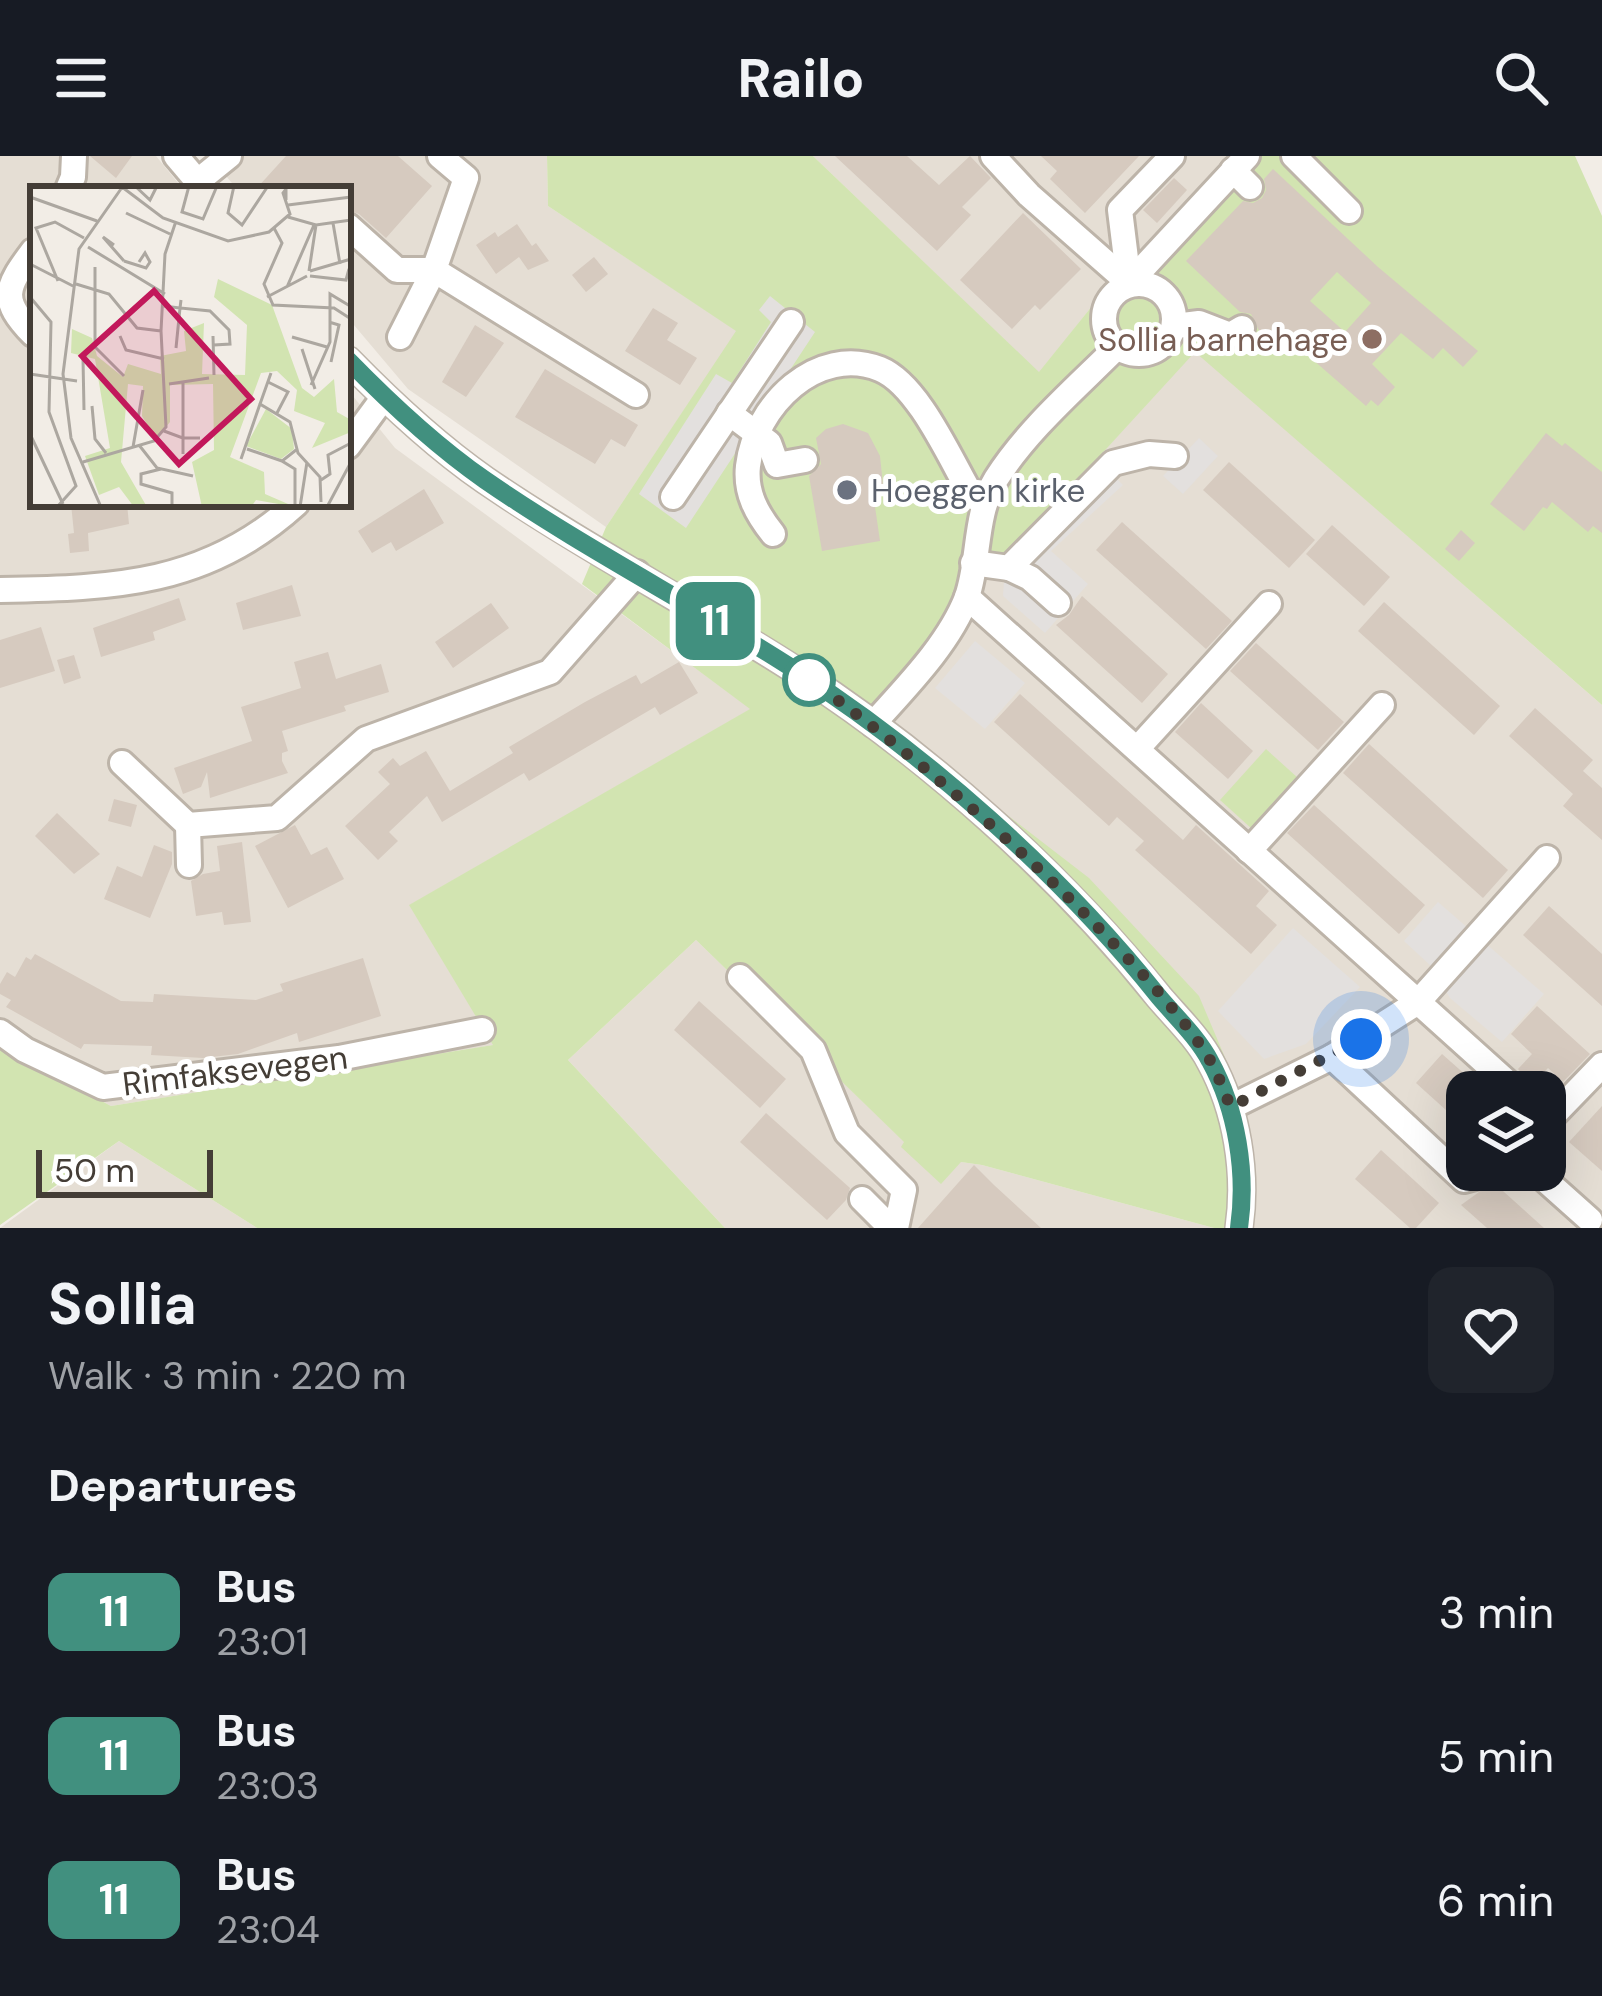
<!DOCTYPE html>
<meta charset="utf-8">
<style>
body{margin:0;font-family:"DM Sans",sans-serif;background:#20242c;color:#f1f3f6;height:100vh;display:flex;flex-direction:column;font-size:45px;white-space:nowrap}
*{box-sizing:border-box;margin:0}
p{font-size:39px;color:#9ea1a6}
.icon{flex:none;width:66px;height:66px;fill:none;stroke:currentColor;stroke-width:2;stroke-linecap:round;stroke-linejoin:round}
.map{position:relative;height:1072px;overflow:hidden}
.sheet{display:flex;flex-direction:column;background:#171b24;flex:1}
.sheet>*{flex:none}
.badge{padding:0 24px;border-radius:18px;font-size:42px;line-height:78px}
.buttons{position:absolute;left:1446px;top:915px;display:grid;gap:24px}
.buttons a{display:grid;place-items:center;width:120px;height:120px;border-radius:24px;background:#171b24;box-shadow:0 12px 48px #0002;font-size:60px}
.scale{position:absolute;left:36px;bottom:30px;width:177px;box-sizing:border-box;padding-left:12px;border:6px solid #443d36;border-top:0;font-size:33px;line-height:42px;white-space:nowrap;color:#443d36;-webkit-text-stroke:9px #fff;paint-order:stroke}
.you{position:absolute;width:60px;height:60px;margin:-30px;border:9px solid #fff;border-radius:50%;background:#1a73e8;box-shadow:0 0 0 18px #1a73e833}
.map>.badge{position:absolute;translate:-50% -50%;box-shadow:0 0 0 6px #fff}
h2{padding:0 48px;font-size:45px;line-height:108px}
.round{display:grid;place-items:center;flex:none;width:126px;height:126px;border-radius:24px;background:#20242c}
.overview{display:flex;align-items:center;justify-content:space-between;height:204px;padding:0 48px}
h1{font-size:57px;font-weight:700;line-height:90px}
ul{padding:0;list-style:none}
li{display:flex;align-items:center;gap:36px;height:144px;padding:0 48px}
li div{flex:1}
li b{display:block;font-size:45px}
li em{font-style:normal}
li .badge{min-width:132px;font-weight:700;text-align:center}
header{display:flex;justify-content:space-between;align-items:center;height:156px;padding:0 48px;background:#171b24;font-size:54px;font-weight:700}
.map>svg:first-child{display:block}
.residential{fill:#e5ded4;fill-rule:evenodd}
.green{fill:#d2e4b1}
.parking{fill:#e3e0de}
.building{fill:#d6cabf;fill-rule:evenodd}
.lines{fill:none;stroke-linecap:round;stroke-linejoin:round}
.minor-casing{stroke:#bdb4a9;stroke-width:30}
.minor{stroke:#fff;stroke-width:24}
.line-casing{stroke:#fff;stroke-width:27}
.line{stroke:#41907f;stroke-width:18}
.walk{stroke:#443d36;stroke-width:12;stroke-dasharray:0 21.6}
.education-dot{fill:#8d6e63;stroke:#fff;stroke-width:4.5}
.worship-dot{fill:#6b7280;stroke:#fff;stroke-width:4.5}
.stop-dot{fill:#fff;stroke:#41907f;stroke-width:6}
.labels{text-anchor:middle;stroke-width:10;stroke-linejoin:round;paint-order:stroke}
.education-label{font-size:33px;fill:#785e54;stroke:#fff;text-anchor:end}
.worship-label{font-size:33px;fill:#5b616d;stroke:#fff;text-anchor:start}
.street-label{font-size:33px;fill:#443d36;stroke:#fff}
.inset-road{fill:none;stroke:#aca7a0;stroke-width:3}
.view{fill:#c2185b;fill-opacity:0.15;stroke:#c2185b;stroke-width:6}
.inset-edge{fill:none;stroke:#443d36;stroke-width:6}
</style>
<header><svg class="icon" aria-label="menu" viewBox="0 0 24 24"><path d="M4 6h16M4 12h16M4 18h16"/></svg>Railo<svg class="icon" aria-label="search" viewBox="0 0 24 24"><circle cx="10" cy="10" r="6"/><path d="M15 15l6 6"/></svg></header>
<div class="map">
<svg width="1602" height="1072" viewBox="0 0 1602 1072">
<rect width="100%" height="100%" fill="#f2ede6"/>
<!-- residential -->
<g class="residential">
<path d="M0 0H156L183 33H33V348H348V234L395 292 751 553 410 749 494 889 111 950 0 891Z"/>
<path d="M209 0H547L548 50 737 175 606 371 408 233 348 162V33H237Z"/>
<path d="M813 0H1236L1105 134 1039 217Z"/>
<path d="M1195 195 1602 549V1072H1233L884 563 966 446ZM1467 936H1545V1014H1467Z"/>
<path d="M696 784 919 1000 982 1009 1214 1072H725L568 904Z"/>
<path d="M119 985 257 1072H0Z"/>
</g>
<!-- green -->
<g class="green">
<path d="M547 0H813L1039 216 1105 134 1236 0H1575L1602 60V549L1195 196 966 446 884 564 1089 722 1199 840 1243 944 1233 1072H1214L982 1009 961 1006 941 1028 901 991 904 986 696 784 568 904 725 1072H257L119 985 0 1069V891L111 950 493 889 409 749 750 553 582 428 606 371 736 175 548 50Z"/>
<path d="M1266 593 1298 622 1252 673 1220 644Z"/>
</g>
<!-- parking -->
<g class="parking">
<path d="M770 140 815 176 686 372 639 338 716 218 732 227 771 166 759 154Z"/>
<path d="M1199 282 1218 300 1183 338 1163 320Z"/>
<path d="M1114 320 1123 329 1051 395 1088 428 1045 477 1003 440 1004 424 1024 401Z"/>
<path d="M975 485 1025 527 985 573 935 532Z"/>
<path d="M1438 746 1544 838 1502 886 1450 842 1431 810 1404 785Z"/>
<path d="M1293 772 1360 831 1306 888 1264 903 1218 855Z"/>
</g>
<!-- building -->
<g class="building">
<path d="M90 0H132L116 22Z"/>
<path d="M286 0H398L432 30 386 82 359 58 348 54V33H256Z"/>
<path d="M835 0H907L939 29 970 0 991 22 962 51 971 59 937 95Z"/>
<path d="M1041 0H1139L1085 57 1050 23 1057 15Z"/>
<path d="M1273 13 1378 111 1478 195 1463 211 1443 192 1433 203 1401 177 1372 208 1395 231 1378 250 1371 244 1366 250 1281 176 1272 186 1258 173 1251 158 1240 156 1186 105 1243 45 1253 47 1262 42 1266 34 1264 23ZM1337 116 1371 147 1345 176 1310 145Z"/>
<path d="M1174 22 1187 34 1157 67 1143 54Z"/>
<path d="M1023 57 1081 113 1040 154 1035 149 1012 173 960 124Z"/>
<path d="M517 68 532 90 536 87 549 105 528 114 519 101 496 118 476 89 495 76 498 81Z"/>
<path d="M594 101 608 118 586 136 572 119Z"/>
<path d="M653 152 678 167 667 184 697 202 680 229 625 195Z"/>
<path d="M475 169 504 187 466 241 442 226Z"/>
<path d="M545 213 638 269 625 291 611 283 595 308 515 261Z"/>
<path d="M843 268 868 277 880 300 883 329 881 336 873 337 880 385 822 395 809 320 821 308 816 282 826 273Z"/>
<path d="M1546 277 1562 290 1565 287 1602 316V377L1593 370 1588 376 1552 346 1547 353 1543 351 1524 375 1490 348Z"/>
<path d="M1229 306 1315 384 1289 412 1203 334Z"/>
<path d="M424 333 444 367 396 395 391 386 372 397 358 375Z"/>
<path d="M71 348H127L129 368 88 377 89 395 70 397 68 378 74 377Z"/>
<path d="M1122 366 1232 465 1206 493 1096 394Z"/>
<path d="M1332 369 1390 421 1364 450 1306 398Z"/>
<path d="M1461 374 1475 387 1459 405 1445 393Z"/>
<path d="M292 429 301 460 243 474 236 447Z"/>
<path d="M1082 440 1168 518 1142 547 1056 469 1069 459Z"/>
<path d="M179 442 186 464 153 476 155 484 101 501 93 472Z"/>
<path d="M1384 446 1500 550 1474 579 1358 475Z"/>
<path d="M491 447 509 472 453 512 435 486Z"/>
<path d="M41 471 55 515 0 532V484Z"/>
<path d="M1256 487 1344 566 1318 594 1230 515Z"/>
<path d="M328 496 336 523 381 508 389 536 344 550 346 555 282 575 288 595 282 597V605L288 617 210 642 207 616 201 631 183 638 174 612 252 585 241 551 301 532 294 506Z"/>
<path d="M74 499 81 522 64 528 57 504Z"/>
<path d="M679 506 698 537 660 559 655 551 529 625 524 617 442 666 427 640 389 676 398 685 378 704 345 670 390 628 378 616 393 602 400 610 426 595 450 635 513 597 509 591 585 546 636 519 641 528Z"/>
<path d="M1020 538 1183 684 1196 669 1269 735 1256 750 1277 769 1251 798 1135 694 1144 685 1117 661 1109 670 994 566Z"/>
<path d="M1201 547 1253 595 1228 623 1175 576Z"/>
<path d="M1535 552 1593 604 1583 615 1602 632V684L1563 650 1573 638 1509 580Z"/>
<path d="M1369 588 1508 714 1483 742 1343 617Z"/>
<path d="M114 643 137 649 131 671 108 665Z"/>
<path d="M1314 649 1425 749 1399 778 1287 677Z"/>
<path d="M57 657 100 698 74 718 35 680Z"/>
<path d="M295 669 311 699 327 691 344 723 288 752 255 690Z"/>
<path d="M242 686 251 766 224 769 222 756 196 760 191 725 203 718 220 715 217 690Z"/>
<path d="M154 689 172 696V708L150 762 104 743 117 710 142 721Z"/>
<path d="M1549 750 1602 798V850L1523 779Z"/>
<path d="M35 798 121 845 153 846 154 838 256 844 283 835 280 828 363 802 381 860 299 886 297 877 238 898 203 902 151 899 152 890 84 888 81 893 6 851 11 844 0 838V828L7 816 15 821 26 801 31 804Z"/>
<path d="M699 845 786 923 760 952 674 874Z"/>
<path d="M1537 850 1590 898 1563 926 1548 912 1532 929 1518 913 1532 898 1511 878Z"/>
<path d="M1442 898 1485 936H1467V973L1416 927Z"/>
<path d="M1602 950V1015L1569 986Z"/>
<path d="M766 957 850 1032 846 1044 827 1064 740 986Z"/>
<path d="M1381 994 1439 1047 1416 1072H1410L1355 1023Z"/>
<path d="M974 1009 994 1029 1041 1072H918Z"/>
<path d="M1493 1026 1544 1072H1487L1461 1049Z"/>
</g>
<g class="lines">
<!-- minor casing -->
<g class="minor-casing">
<g id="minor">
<path d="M176 0 204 33"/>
<path d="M440 0 466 22 434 114 636 239"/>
<path d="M993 0 1029 39 1129 127"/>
<path d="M1294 0 1349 55"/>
<path d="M1233 14 1250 31"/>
<path d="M198 25 229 0"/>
<path d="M68 33 73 21 74 0"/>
<path d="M348 70 397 114H434L400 181"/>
<path d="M33 95C5 132 0 144 33 178"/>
<path d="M1129 127 1247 0"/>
<path d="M1129 127 1120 54 1172 0"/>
<circle cx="1139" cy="163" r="35"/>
<path d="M1175 170 1199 167 1230 179 1242 172"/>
<path d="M348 204C390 247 436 290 485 324 585 392 693 449 795 514 928 599 1061 719 1159 841 1176 861 1198 882 1210 905 1237 954 1247 1017 1239 1072"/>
<path d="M729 257 769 287 777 309 805 304"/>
<path d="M348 290 384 241"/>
<path d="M673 341 791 166"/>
<path d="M773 378C757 358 745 337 748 310 755 250 817 188 880 213 919 229 951 305 972 340L985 347"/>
<path d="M973 407 1009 412 1113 307 1149 298 1175 300"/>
<path d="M1009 412 1030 422 1058 447"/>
<path d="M0 434C114 432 207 429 296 348"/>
<path d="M967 441 1418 846 1547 702"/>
<path d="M873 568C906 531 949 488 967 441 980 403 974 359 996 323 1027 274 1075 233 1116 192"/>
<path d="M1137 593 1269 448"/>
<path d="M122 607 188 669 277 662 366 583 550 516 637 417"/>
<path d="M188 669 189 709"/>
<path d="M1249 695 1382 549"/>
<path d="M740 821 813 894 847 977 904 1034 896 1072"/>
<path d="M0 876 25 894 103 931 339 902 482 874"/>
<path d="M1332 901 1464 1024 1475 1021 1481 1014"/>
<path d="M1231 951 1332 901 1418 846 1518 936"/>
<path d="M1545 968 1602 909"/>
<path d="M1534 1014 1590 1064"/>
<path d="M862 1043 891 1072"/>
</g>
</g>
<!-- minor -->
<use href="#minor" class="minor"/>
</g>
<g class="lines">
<!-- line casing -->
<g class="line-casing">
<path id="line" d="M348 204C390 247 436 290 485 324 585 393 693 448 795 514 927 599 1061 718 1159 841 1176 861 1198 882 1210 905 1237 954 1247 1017 1239 1072"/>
</g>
<!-- line -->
<use href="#line" class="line"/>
<!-- walk -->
<path class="walk" d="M809 524 798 515C904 591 1002 674 1094 767 1132 807 1179 854 1208 901 1218 916 1223 935 1231 951L1361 883"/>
</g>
<!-- markers -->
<circle class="education-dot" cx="1372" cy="183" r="12"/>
<circle class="worship-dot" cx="847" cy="334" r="12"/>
<circle class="stop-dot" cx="809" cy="524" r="24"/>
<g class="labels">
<!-- education labels -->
<g class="education-label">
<text x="1348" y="195">Sollia barnehage</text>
</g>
<!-- worship labels -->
<g class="worship-label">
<text x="871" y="346">Hoeggen kirke</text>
</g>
<!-- street labels -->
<g class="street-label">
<text transform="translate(235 914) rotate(-7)" y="12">Rimfaksevegen</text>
</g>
</g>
<!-- overview -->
<g transform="translate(30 30)">
<rect width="321" height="321" fill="#f2ede6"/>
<path d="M188 93 242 119 272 202 284 211 304 193 307 226 321 234V246L282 262 295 237 264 225 267 204 247 185 231 187 200 271 234 286 235 308 265 321 226 314 221 321H172L162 276 184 264 183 198 140 199V236L126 253 112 230 113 200 98 198 91 276 117 321H104L89 301 69 309 55 270 80 262 65 173 41 167 42 143 62 152 67 170 93 191 98 178 131 188 130 170 156 165 154 145 174 137 172 188 215 189 217 139 184 111ZM236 223 262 243 264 263 251 273 216 260Z" fill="#d2e4b1"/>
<path class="inset-road" d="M105 0 120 14 127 0M159 0 152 26 173 33 187 0M204 0 198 27 212 39 238 0M92 1 133 32 198 55 239 46 260 28 253 7 256 3V14M0 11 67 35M258 19 321 11M96 27 140 48M258 31 286 39 321 34M303 37 310 78M244 42 252 57 234 98 243 119 304 122 321 133M84 59 73 51 94 75M58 61 135 108M94 75 116 82 120 76 115 67 109 76M0 78 43 100M65 81V161L94 190M279 85 286 39M280 85 321 73M280 90 316 94 319 83M28 95 6 42 25 36 54 52M46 98 79 108 107 142 131 145M257 101 284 39M0 111 21 136 19 226 46 300 27 321M237 111 277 90M151 114 150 122 180 125 199 144 200 158 184 159M134 120 150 122 146 162M299 136 309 139 301 176M90 150 96 164 134 173M183 150 184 189M262 151 297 161M272 163 285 203M53 173 54 224M241 187 230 218 260 236 268 267 290 291 291 316M0 188 47 195M238 196 258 206 247 227M153 197V252H170M139 198 179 192M281 199 300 156V108L320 120M62 220 65 253 76 267M134 245 153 252V268M0 248 33 318M109 259 127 282 163 290M103 261 113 204M217 263 252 275M211 273 230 218M53 276 124 255 136 241 131 145 135 68 146 35M131 283 111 288V298L142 307V321M291 294 300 288 298 269 321 257M71 321 41 252 33 188 49 63 93 0M265 321V283L252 275 266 264M270 321 277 276M297 321 321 276"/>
<path class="view" d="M124 105 221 213 149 278 52 170Z"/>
<rect width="321" height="321" class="inset-edge"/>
</g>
</svg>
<div class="buttons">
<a><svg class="icon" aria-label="layers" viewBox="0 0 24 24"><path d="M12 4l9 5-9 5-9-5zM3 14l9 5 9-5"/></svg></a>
</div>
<div class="scale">50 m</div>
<div class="you" style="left:1361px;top:883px"></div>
<b class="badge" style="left:715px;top:465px;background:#41907f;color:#fff">11</b>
</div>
<section class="sheet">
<div class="overview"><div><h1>Sollia</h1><p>Walk · 3 min · 220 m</p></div><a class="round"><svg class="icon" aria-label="heart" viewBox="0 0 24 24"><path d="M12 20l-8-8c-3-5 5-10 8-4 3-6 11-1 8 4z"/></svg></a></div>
<h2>Departures</h2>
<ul>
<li><span class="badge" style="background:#41907f;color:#fff">11</span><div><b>Bus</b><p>23:01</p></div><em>3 min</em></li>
<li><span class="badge" style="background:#41907f;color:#fff">11</span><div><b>Bus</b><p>23:03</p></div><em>5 min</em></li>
<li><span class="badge" style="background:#41907f;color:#fff">11</span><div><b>Bus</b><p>23:04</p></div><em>6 min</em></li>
</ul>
</section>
